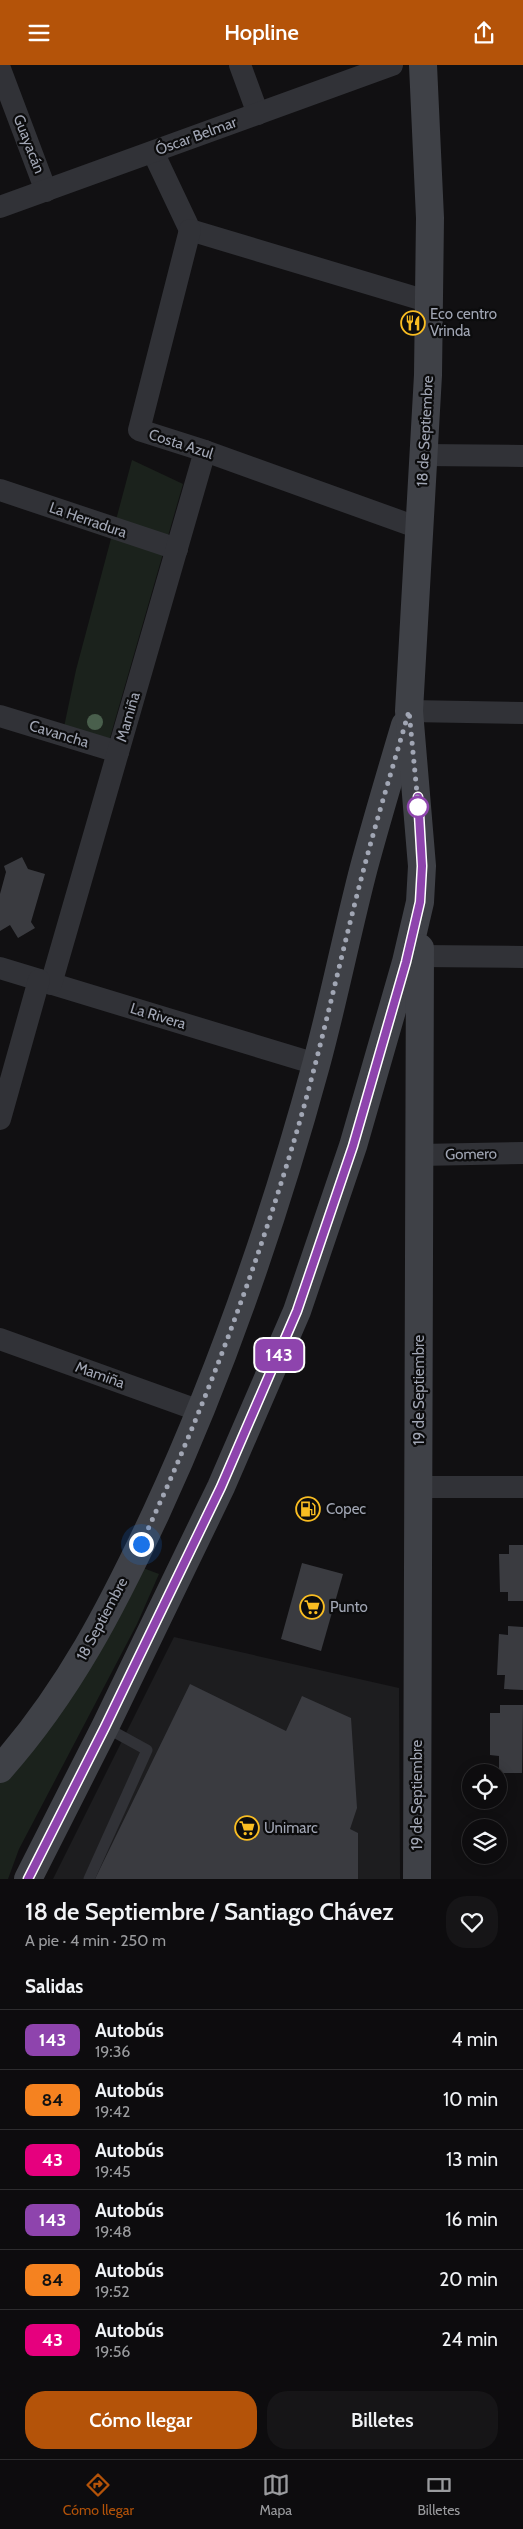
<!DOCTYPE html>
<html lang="es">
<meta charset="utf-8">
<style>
body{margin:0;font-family:Cabin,sans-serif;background:#161517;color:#f1f3f6;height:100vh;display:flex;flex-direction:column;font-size:19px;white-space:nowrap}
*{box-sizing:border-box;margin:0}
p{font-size:16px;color:#9a9b9e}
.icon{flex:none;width:28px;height:28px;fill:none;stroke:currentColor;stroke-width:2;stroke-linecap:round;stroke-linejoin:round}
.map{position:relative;height:1814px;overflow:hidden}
.drawer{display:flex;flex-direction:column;background:#0d0c0e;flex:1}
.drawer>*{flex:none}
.badge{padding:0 10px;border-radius:8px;font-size:18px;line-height:32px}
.buttons{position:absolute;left:462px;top:1699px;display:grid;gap:10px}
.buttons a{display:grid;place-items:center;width:45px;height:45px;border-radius:50%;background:#0d0c0e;box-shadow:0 2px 12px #0003,0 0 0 1px #2d2c2e;font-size:25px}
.you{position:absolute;width:25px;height:25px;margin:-12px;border:4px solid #fff;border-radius:50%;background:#1a73e8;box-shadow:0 0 0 8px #1a73e833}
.map>.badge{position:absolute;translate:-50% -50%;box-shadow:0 0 0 2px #fff}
h2{padding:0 25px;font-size:19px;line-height:45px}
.round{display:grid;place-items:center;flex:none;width:52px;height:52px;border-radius:20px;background:#161517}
.overview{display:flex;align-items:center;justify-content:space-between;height:85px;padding:0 25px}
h1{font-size:24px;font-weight:600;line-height:38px}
.cta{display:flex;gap:10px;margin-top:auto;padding:10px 25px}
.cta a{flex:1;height:58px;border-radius:20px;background:#b45309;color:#fff;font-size:20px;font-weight:600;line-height:58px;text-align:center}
.cta a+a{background:#161517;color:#f1f3f6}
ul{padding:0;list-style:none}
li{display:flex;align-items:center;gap:15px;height:60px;padding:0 25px;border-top:1px solid #2d2c2e}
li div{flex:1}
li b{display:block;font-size:19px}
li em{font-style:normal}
li .badge{min-width:55px;font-weight:700;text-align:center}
header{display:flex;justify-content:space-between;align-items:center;height:65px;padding:0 25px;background:#b45309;color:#fff;font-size:22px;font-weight:600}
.dock{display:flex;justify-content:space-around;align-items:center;height:70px;border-top:1px solid #2d2c2e;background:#0d0c0e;font-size:14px;color:#9a9b9e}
.dock a{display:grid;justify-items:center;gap:2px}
.dock .active{color:#b45309}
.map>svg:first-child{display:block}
.built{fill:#1d1d1f}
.green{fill:#1b221c}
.building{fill:#3a3b40}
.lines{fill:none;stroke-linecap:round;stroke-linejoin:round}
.service{stroke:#313237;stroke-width:11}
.minor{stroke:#313237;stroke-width:22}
.secondary{stroke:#3f4147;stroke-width:28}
.tree{fill:#495f4c}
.line-casing{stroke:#fff;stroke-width:11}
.line{stroke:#8e44ad;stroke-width:8}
.walk{stroke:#a1a6b4;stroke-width:5;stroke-dasharray:0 9}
.stop-dot{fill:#fff;stroke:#8e44ad;stroke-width:2.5}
.labels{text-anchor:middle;stroke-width:4.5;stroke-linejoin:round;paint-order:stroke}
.street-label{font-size:15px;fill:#a1a6b4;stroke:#0c0c0d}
.poi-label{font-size:15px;fill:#a1a6b4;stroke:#0c0c0d;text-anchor:start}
</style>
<header><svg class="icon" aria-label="menu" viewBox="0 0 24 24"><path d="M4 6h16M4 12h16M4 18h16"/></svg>Hopline<svg class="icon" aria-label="share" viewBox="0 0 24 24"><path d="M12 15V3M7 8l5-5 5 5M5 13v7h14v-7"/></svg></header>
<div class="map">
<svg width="523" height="1814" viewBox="0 0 523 1814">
<rect width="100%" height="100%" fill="#111012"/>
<!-- built -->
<path class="built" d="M174 1572 399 1623 400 1814H53Z"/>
<!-- green -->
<g class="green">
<path d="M132 395 183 419 105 690 64 662 76 605Z"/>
<path d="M135 1500 159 1509 137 1559 19 1784 8 1814H0V1716Z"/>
</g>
<!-- building -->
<g class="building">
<path d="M22 792 28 804 45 809 31 857 35 863 18 873 10 860 0 866V829L6 807 4 801Z"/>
<path d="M509 1480H523V1536H508V1527H500L499 1489H509Z"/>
<path d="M302 1498 343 1509 321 1586 281 1574Z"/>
<path d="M508 1561 523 1562V1625L504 1624 505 1610H497L499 1569 508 1570Z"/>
<path d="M190 1619 286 1666 302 1631 351 1653 357 1743 350 1764 358 1768V1814H95Z"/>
<path d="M500 1640H523L522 1708H499V1691L490 1690V1648H500Z"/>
</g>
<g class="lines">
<!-- service -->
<path class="service" d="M89 1814 147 1685 105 1662"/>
<!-- minor -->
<g class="minor">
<path d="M240 0 258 49"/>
<path d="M0 4 46 126"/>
<path d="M153 87 190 165 430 237"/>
<path d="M0 142 392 0"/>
<path d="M190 165 139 365 205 386 419 463"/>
<path d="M423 390 523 391"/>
<path d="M0 425 177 484"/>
<path d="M409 646 523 648"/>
<path d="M0 651 118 687"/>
<path d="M420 891 523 892"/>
<path d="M0 903 316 999"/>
<path d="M51 919 205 386"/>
<path d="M0 1054 39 915"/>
<path d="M419 1090 523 1088"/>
<path d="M0 1274 200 1346"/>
<path d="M418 1422H523"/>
</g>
<!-- secondary -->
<g class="secondary">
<path d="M0 1704C69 1626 112 1542 156 1448 221 1307 275 1150 316 1000 334 934 347 867 364 802 377 754 391 707 405 660"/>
<path d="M28 1814 105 1662 221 1422 297 1246 353 1081 406 897 420 837 422 801 409 646 428 310 430 153 423 0"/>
<path d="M417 1814 420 883"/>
</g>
</g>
<!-- trees -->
<circle class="tree" cx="95" cy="657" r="8"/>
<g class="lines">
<!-- line casing -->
<g class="line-casing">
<path id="line" d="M28 1814 105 1662 221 1422 297 1246 353 1081 406 897 420 837 422 801 418 732"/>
</g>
<!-- line -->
<use href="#line" class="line"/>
<!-- walk -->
<path class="walk" d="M141 1479C202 1349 253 1213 294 1076 321 986 340 893 364 803 378 750 394 698 409 646L419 749 418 742"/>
</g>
<!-- icons -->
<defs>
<g id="restaurant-ring" transform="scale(1.25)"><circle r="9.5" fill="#0c0c0d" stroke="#f9bd22" stroke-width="1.5"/><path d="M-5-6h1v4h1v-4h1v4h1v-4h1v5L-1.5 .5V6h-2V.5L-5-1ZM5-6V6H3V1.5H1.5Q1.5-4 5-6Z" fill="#f9bd22"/></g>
<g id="fuel-ring" transform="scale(1.25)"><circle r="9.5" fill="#0c0c0d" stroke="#f9bd22" stroke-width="1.5"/><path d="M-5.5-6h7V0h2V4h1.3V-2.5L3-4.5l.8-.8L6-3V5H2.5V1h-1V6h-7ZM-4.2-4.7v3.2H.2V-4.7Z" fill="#f9bd22"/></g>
<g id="supermarket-ring" transform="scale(1.25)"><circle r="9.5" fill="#0c0c0d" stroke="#f9bd22" stroke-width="1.5"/><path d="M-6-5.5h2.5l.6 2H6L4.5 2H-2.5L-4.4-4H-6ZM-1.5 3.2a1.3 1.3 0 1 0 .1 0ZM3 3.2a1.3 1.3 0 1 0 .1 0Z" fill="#f9bd22"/></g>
</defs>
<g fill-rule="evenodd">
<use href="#restaurant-ring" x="413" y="258"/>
<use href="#fuel-ring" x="308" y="1444"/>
<use href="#supermarket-ring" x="312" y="1542"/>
<use href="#supermarket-ring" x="247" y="1763"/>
</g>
<!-- markers -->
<circle class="stop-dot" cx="418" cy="742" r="10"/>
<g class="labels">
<!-- street labels -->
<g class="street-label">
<text transform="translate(196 71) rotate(-20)" y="5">Óscar Belmar</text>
<text transform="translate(29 79) rotate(69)" y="5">Guayacán</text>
<text transform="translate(425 366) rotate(-87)" y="5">18 de Septiembre</text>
<text transform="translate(181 379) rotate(18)" y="5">Costa Azul</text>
<text transform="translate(88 455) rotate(19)" y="5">La Herradura</text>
<text transform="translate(128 652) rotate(-74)" y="5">Mamiña</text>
<text transform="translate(59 669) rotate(17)" y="5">Cavancha</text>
<text transform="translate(158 951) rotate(17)" y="5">La Rivera</text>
<text transform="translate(471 1089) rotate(-1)" y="5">Gomero</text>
<text transform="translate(100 1310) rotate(20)" y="5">Mamiña</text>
<text transform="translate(419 1325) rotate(-90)" y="5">19 de Septiembre</text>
<text transform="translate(102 1554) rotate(-62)" y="5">18 Septiembre</text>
<text transform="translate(417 1730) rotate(-90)" y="5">19 de Septiembre</text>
</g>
<!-- poi labels -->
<g class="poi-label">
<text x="430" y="254">Eco centro<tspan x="430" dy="17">Vrinda</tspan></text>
<text x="326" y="1449">Copec</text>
<text x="330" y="1547">Punto</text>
<text x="264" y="1768">Unimarc</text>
</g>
</g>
</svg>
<div class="buttons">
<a><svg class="icon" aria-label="locate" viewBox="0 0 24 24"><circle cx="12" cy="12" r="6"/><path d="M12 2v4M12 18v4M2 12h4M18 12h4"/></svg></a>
<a><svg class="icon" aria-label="layers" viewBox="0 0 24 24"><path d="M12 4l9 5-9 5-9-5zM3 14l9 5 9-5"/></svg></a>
</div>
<div class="you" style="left:141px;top:1479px"></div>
<b class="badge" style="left:279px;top:1290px;background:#8e44ad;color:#fff">143</b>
</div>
<section class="drawer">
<div class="overview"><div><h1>18 de Septiembre / Santiago Chávez</h1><p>A pie · 4 min · 250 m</p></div><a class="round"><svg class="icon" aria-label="heart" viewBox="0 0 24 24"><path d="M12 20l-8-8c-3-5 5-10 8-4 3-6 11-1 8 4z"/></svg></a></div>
<h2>Salidas</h2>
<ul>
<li><span class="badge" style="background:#8e44ad;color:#fff">143</span><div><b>Autobús</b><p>19:36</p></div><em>4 min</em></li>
<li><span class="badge" style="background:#f58220;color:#111">84</span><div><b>Autobús</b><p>19:42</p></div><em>10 min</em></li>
<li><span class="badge" style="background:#e6007e;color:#fff">43</span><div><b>Autobús</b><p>19:45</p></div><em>13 min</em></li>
<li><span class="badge" style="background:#8e44ad;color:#fff">143</span><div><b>Autobús</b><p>19:48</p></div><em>16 min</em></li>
<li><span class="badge" style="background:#f58220;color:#111">84</span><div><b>Autobús</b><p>19:52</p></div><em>20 min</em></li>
<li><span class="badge" style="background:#e6007e;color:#fff">43</span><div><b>Autobús</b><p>19:56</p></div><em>24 min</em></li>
</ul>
<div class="cta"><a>Cómo llegar</a><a>Billetes</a></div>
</section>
<nav class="dock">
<a class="active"><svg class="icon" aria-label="directions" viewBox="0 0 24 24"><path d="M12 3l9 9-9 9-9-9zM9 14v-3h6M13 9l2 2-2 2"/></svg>Cómo llegar</a>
<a><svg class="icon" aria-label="map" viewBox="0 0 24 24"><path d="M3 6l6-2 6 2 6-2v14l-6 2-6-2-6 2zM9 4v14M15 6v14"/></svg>Mapa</a>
<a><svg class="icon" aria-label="tickets" viewBox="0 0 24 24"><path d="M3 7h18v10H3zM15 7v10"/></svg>Billetes</a>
</nav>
